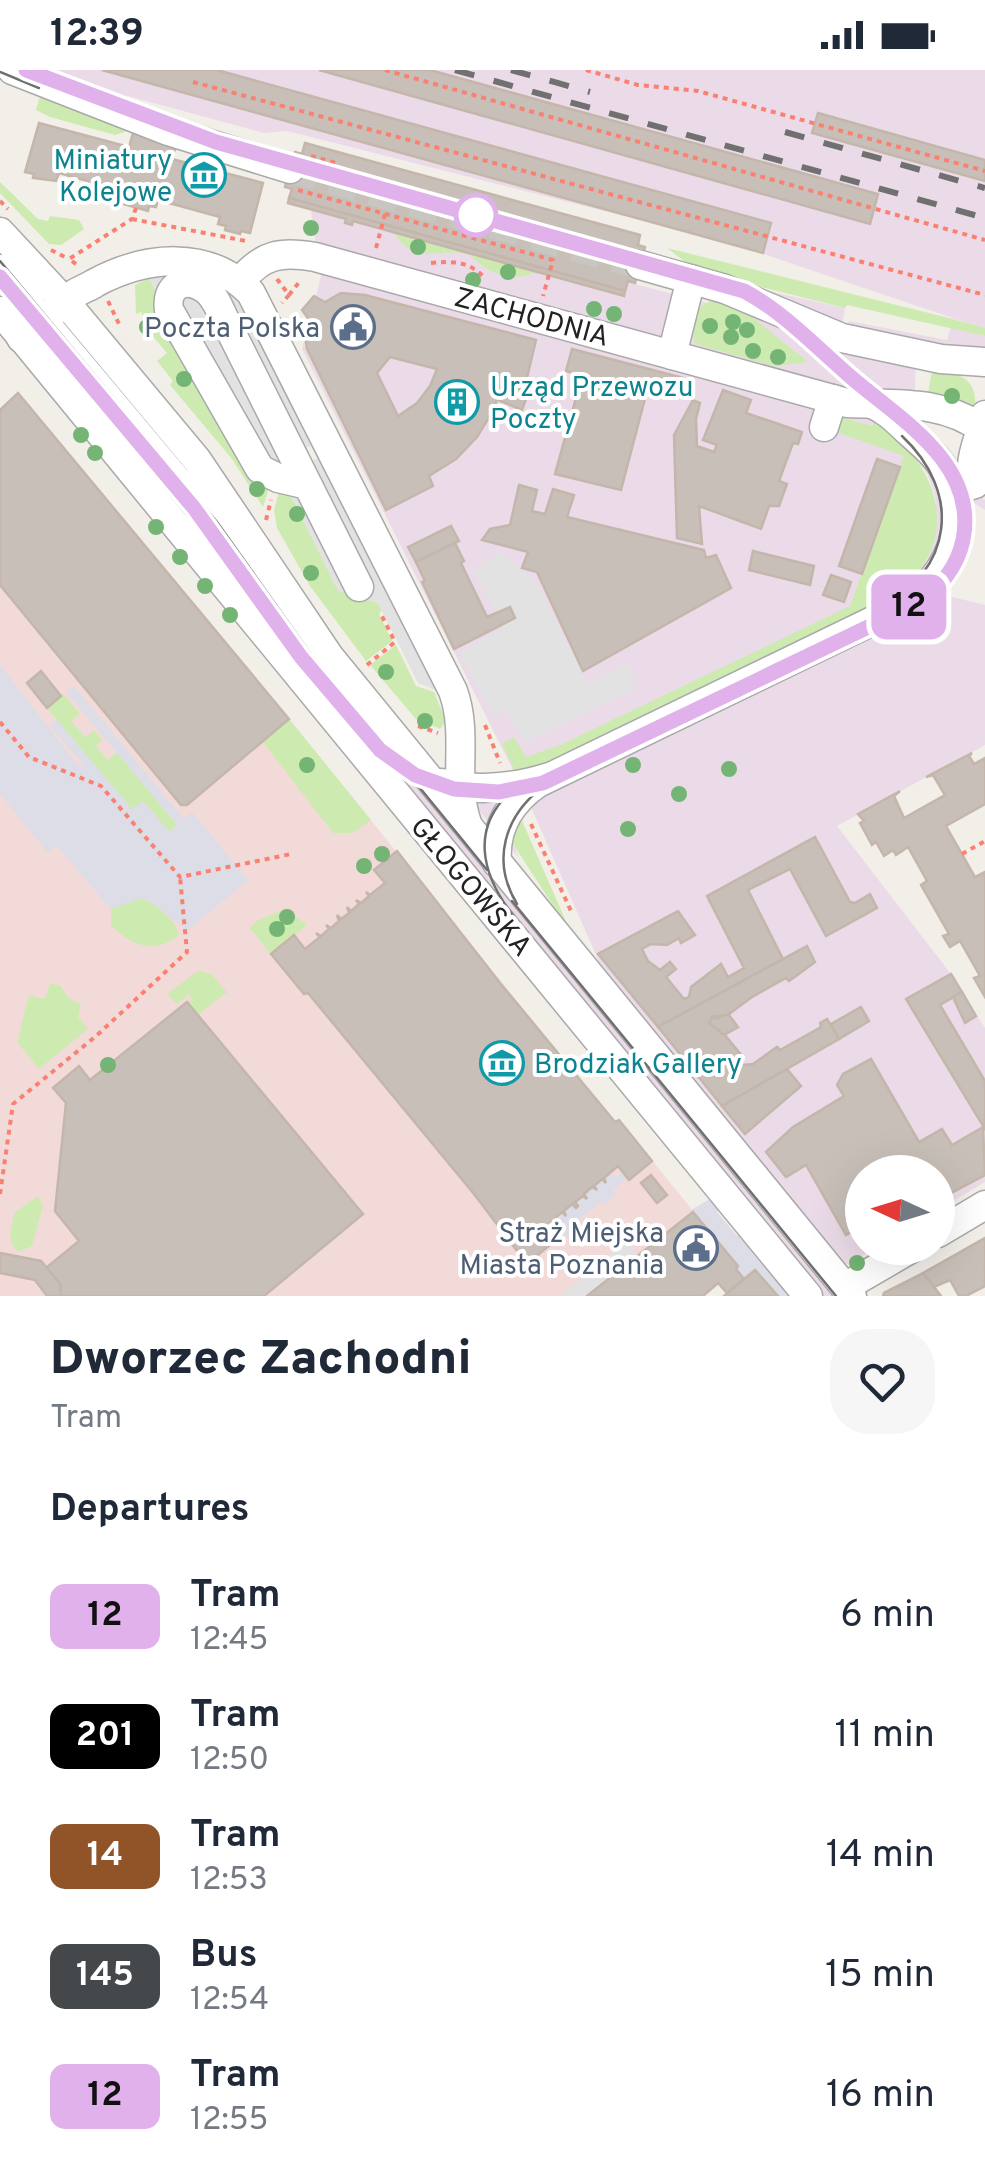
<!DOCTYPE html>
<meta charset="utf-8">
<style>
body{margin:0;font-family:Overpass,sans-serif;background:#f6f6f7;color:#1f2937;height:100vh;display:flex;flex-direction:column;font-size:38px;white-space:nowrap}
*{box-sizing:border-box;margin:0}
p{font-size:32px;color:#747a83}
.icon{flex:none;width:55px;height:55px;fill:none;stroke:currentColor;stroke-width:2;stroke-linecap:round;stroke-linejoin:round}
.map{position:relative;height:1226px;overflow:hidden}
.details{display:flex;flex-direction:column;background:#fff;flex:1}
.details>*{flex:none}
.badge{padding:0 20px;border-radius:15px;font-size:35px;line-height:65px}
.needle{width:65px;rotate:274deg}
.buttons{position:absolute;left:845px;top:1085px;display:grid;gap:20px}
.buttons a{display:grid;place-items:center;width:110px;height:110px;border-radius:50%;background:#fff;box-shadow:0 10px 40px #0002;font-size:50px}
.map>.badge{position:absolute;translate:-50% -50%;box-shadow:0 0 0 5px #fff}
h2{padding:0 50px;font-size:38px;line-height:90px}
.round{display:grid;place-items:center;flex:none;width:105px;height:105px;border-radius:40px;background:#f6f6f7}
.head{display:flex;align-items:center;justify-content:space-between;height:170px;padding:0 50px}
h1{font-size:48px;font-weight:800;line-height:75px}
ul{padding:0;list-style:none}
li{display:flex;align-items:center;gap:30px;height:120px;padding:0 50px}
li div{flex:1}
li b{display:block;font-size:38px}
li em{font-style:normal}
li .badge{min-width:110px;font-weight:700;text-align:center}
.status{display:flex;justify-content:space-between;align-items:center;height:70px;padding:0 50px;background:#fff;direction:ltr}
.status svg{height:28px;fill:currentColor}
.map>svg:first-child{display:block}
.commercial{fill:#f2dad9}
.industrial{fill:#ebdbe8;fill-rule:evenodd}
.grass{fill:#cdebb0}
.parking{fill:#e2e2e2}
.plaza{fill:#dddde8}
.building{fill:#c7bfb8;stroke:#c4b6ab;stroke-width:2.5;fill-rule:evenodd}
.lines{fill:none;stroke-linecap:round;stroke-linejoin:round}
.minor-tunnel{stroke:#c8c6c1;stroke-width:28;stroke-dasharray:28 14;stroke-linecap:butt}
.minor-casing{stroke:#a9a9a9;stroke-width:31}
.path{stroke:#fa8072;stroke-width:4;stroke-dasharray:5 5;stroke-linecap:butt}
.minor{stroke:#fff;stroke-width:28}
.tram{stroke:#707070;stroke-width:2.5}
.rail{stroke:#707070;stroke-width:6;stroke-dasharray:20 20;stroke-linecap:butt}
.tree{fill:#74b475}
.line-casing{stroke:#fff;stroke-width:22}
.line{stroke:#e0b1eb;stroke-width:15}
.stop-dot{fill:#fff;stroke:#e0b1eb;stroke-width:5}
.labels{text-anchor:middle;stroke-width:8;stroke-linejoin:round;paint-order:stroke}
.culture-label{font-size:28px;fill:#0d838f;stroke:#fff;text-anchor:start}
.street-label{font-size:28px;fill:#222;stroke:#fff}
.service-label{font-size:28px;fill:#4e5e75;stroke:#fff;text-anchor:end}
</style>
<div class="status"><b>12:39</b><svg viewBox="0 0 49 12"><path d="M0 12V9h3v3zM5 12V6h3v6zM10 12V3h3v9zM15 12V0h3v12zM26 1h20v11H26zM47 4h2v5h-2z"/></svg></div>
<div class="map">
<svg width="985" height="1226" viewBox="0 0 985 1226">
<rect width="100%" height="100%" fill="#f2efe9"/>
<!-- commercial -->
<path class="commercial" d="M18 323 247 597 606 1041 615 1051 619 1050 738 1196 736 1199 744 1209 727 1223 718 1214 703 1226H0V340Z"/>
<!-- industrial -->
<g class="industrial">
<path d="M0 0H985V259L731 173 287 61 264 63 128 26 121 33 249 78 777 223 845 238 841 260 916 288 914 355 975 423 985 430V440L968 429 969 457 963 485 950 510 937 523 985 535V675L837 756 951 904 985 958V1112L938 1140V1102H862V1178H875L842 1197 600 894 530 735 516 752 513 774 520 789 481 743 472 728 469 702 495 704 513 700 302 279 321 206 309 129 746 243 740 237 49 29 0 9ZM914 385 928 405 935 426 937 452 927 490 905 516Z"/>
<path d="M849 251 947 270 951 256 985 266V284L847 261Z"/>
<path d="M70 268 841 1226H819L308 603Z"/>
</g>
<!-- grass -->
<g class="grass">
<path d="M44 27 127 56 125 62 115 65 50 47 36 40 39 29Z"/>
<path d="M0 112 38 149 48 151 50 146 79 150 84 159 61 175 49 174 0 123Z"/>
<path d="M394 162 537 202C519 209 501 209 484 197 478 193 473 186 465 184 439 177 415 198 394 162Z"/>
<path d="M667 178 953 249 985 258V266L847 235 845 238 697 201Z"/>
<path d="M149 208 270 415 263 437 232 389 170 315 173 311 157 291 167 283 151 264 141 242 136 244 135 215Z"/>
<path d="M712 230 740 237 808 292 774 296 695 274C690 255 693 238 712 230Z"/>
<path d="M933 296C955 302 978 308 975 335L972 338 927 328Z"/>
<path d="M833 345 872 356 874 351C945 395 966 482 885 530L566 684 531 698 515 701 502 674 514 667 526 687 560 675 850 536 904 386 831 360Z"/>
<path d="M280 418 288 420 338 520 378 533 382 540 379 544 392 571 366 591 310 516 277 458 274 440Z"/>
<path d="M396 575 416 616 434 622 446 651 440 659 416 649 370 595Z"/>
<path d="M63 624 80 644 71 651 85 667 94 661 102 670 96 676 108 690 117 682 177 755 169 762 132 740 47 638Z"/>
<path d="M289 649 371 750 353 763H333L262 671Z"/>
<path d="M520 746 571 863 513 774 516 752Z"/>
<path d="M140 828C157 833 178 851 178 866 154 885 129 875 111 855V839Z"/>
<path d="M278 842 294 845 307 855 271 884 250 858 256 851Z"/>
<path d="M198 901 211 904 227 922 198 945 187 932 192 929 189 924 177 934 167 924Z"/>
<path d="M50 913 61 916 68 928 81 934 78 947 88 959 39 999 17 972 29 925 45 929Z"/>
<path d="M38 1126 43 1135 32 1176 19 1182C6 1172 11 1158 14 1143Z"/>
</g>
<!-- parking -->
<g class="parking">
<path d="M163 202 235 222 317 373 303 379 309 392 318 388 323 399 328 397 438 621 418 613 378 533 338 521 288 420 171 256 148 206Z"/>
<path d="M501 482 537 513 588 614 628 593 636 619 525 672 505 641 493 646 459 583 503 558 473 499Z"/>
<path d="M626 1171 637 1185 587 1226H560Z"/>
</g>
<!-- plaza -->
<g class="plaza">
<path d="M0 595 80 698 83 695 50 656 57 650 132 739 143 731 170 762 177 754 66 622 74 616 184 749 192 742 248 810 187 861 150 831 141 828 111 839 57 776 48 783 0 724Z"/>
<path d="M623 1102 627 1108 613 1120 616 1125 605 1134 602 1131 575 1153 577 1157 564 1170 561 1166 557 1169 546 1155 553 1150 557 1154 554 1149 562 1142 567 1146 564 1141 572 1134 578 1136 575 1132 583 1126 587 1129 584 1124 592 1117 597 1121 594 1116 602 1109 606 1113 604 1108 610 1103 614 1108Z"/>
<path d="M710 1129 723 1136 717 1142 737 1166 744 1161 796 1226H766L744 1209 736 1199 738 1196 691 1140Z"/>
</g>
<!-- building -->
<g class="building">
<path d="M102 0H217L771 153 763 183Z"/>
<path d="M319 0H430L878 124 870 154Z"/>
<path d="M818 43 985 90V111L812 63Z"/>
<path d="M39 53 129 77 133 63 154 69 176 75 172 89 263 113 250 163 241 161 240 164 225 160 226 156 218 154 220 147 158 130 156 137 149 136 148 141 123 134 125 129 119 127 120 120 59 103 56 111 33 108 34 104 25 102Z"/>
<path d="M305 73 640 165 638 175 645 177 635 213 628 211 625 221 289 128 292 119 285 117 295 82 302 84Z"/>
<path d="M289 128 625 221 624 226 353 151 352 155 345 153 346 149 288 133Z"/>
<path d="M341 223 365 225 536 270 524 320 502 315 493 341 477 367 456 389 429 406 433 416 386 440 307 279 305 265 310 251 302 240 314 226 325 232ZM390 287 437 299 430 316 417 333 398 346 377 303Z"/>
<path d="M572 279 684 308 677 325 625 312V315L647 321 621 420 555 404 582 306 566 301Z"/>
<path d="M502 315 529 321 522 340 498 330Z"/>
<path d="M723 320 751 330 746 343 802 362 798 374 793 373 779 411 787 414 779 436H769L761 459 699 436 702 474 677 468 674 365 693 330 700 333 696 349 697 376 714 382 717 375 703 370Z"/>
<path d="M18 323 289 649 187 735H181L0 515V340Z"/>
<path d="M877 389 900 397 862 504 839 496Z"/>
<path d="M519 415 537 420 532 441 545 444 553 419 574 425 567 447 704 480 706 488 716 485 731 518 583 601 537 502 522 498 528 482 482 470 490 459 510 455Z"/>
<path d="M451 456 459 471 416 492 408 477Z"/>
<path d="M455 473 464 491 461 493 487 547 510 537 515 548 454 579 422 512 425 511 416 492Z"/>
<path d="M753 481 814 496 810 515 749 500Z"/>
<path d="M831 505 851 512 844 532 823 525Z"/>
<path d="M41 601 61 626 47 638 27 613Z"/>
<path d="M972 683 969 686 974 694 985 688V734L946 756 975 807 985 802V927L974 908 980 906 960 871 950 877 943 866 949 864 921 815 927 811 908 777 896 785 893 780 884 786 876 772 872 775 860 753 864 751 858 744 900 721 894 726 904 748 945 725 933 705 926 707Z"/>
<path d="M815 767 850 832 855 833 870 824 877 838 826 866 790 799 748 820 783 889 658 957 598 884 678 841 695 865 681 873 679 868 667 875 651 874 642 879 648 891 660 900 670 892 676 899 666 907 684 929 689 927 691 917 721 894 728 907 744 898 707 826Z"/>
<path d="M397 781 500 913 615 1052 619 1050 652 1091 629 1110 618 1096 604 1108 606 1113 602 1109 594 1116 597 1120 592 1117 584 1124 587 1129 583 1126 575 1132 578 1136 576 1138 572 1134 564 1141 566 1146 562 1142 554 1149 556 1154 553 1150 542 1159 538 1162 550 1175 527 1194 474 1124 308 923 304 924 271 884 294 865 305 879 320 867 316 863 321 866 329 859 326 855 331 858 339 851 337 845 341 849 349 843 347 837 351 841 359 834 356 830 361 833 369 826 366 822 370 825 385 813 374 800Z"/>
<path d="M807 876 815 892 789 911 786 908 752 927 725 947 713 946 709 953 720 959 742 986V995L753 994 777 977 780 980 821 957 820 953 827 949 839 969 722 1036 658 957Z"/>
<path d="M951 904 962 922 940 935 985 1011V1059L906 929Z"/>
<path d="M962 922 976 946 965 953 953 927Z"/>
<path d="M187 932 363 1144 264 1226H60L61 1215 46 1198 79 1171 55 1141 66 1033 53 1018 79 996 90 1010Z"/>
<path d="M861 937 869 951 839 969 831 954Z"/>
<path d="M723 945H729L738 957 724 965 709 953 713 946 717 949Z"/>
<path d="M871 989 919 1072 942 1059 952 1075 983 1057 985 1105 938 1130V1102H862V1156L846 1165 806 1095 786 1107 766 1082 793 1057 844 1026 837 1015 843 1004Z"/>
<path d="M787 999 801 1016 745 1064 722 1036Z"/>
<path d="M651 1105 667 1125 657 1133 641 1113Z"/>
<path d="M693 1142 738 1196 736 1199 744 1209 727 1223 718 1213 703 1226H587Z"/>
<path d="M985 1168V1216L966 1226H959L950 1210 934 1217 923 1203Z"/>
<path d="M0 1183 41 1191 61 1215 60 1226H47L35 1210 0 1203Z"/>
<path d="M755 1200 778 1226H724L744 1209Z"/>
<path d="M923 1203 941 1226H883L884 1223Z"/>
</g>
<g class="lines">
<!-- minor-tunnel -->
<path class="minor-tunnel" d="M290 99 640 195"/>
<!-- minor casing -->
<g class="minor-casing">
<g id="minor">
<path d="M12 0 168 61 290 99"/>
<path d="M0 162 67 234 197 390 329 586 852 1226"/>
<path d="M640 195 725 219 842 268 941 289 985 292"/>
<path d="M0 199 202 440 287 559"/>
<path d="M240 212C262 184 281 181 315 187L847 333C895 335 944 329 985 361"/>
<path d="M0 241 808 1226"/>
<path d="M21 268C40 254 57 239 74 224 80 220 89 217 95 213 145 186 208 179 251 223L453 621C469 665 452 710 467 753"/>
<path d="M672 285 691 209"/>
<path d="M824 357 833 329"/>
<path d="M308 415 278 408 260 399 169 240C165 216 185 205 205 219 214 225 219 237 223 246L359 517"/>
<path d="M953 421 975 414C966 390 980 369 985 345"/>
<path d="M442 713C478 722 514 718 549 707"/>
<path d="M497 793C494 758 510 732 538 713L893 541C946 514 977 452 942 396 934 383 921 373 910 363 898 352 887 340 872 334"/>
<path d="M938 1163 985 1135"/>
<path d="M845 1217 912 1178"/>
</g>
</g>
<!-- path -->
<g class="path">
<path d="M385 0 985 170"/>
<path d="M586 0 638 15 698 21 985 101"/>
<path d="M193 12 985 225"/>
<path d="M311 86 340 94"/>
<path d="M147 95 151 81"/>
<path d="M298 120 553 190 543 226"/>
<path d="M0 131 8 139"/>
<path d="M132 149 246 171"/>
<path d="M376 178 385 144"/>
<path d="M51 180 69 189"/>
<path d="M431 193C455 191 468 191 485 208"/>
<path d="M76 194 69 189 132 149 136 138"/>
<path d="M277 209 289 225 282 233"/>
<path d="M289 225 300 211"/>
<path d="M108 231 121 258"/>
<path d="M266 450 271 430"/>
<path d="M367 595 395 572 380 542"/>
<path d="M0 652 29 687 101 716 180 807 291 784"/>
<path d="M485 655 500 693"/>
<path d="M418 656 438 663"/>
<path d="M531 754 571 841"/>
<path d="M962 784 985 771"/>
<path d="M0 1124 13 1034 95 967 187 882 180 807"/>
</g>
<!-- minor -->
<use href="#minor" class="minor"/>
<!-- tram -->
<g class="tram">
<path d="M26 0 216 71 736 217 771 239 923 369C975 416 982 480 925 528L543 713C467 736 413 715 359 659"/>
<path d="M0 2 39 18"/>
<path d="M0 191 217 452 310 583 376 665"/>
<path d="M879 538C954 501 962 422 902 366"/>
<path d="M411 707 487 800"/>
<path d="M512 831 836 1226"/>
<path d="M517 834C491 791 504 746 544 716"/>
<path d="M515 848C481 805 468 756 516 717"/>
</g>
<!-- rail -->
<g class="rail">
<path d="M455 0 985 148"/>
<path d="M511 0 590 22"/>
<path d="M785 62 985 118"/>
</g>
</g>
<!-- trees -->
<g class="tree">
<circle cx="311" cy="158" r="8"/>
<circle cx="418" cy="177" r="8"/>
<circle cx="508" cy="202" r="8"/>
<circle cx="473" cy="210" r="8"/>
<circle cx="594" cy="239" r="8"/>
<circle cx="614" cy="244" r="8"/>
<circle cx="733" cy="252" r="8"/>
<circle cx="710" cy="256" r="8"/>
<circle cx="147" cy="257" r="8"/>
<circle cx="747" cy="260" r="8"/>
<circle cx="731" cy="267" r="8"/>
<circle cx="753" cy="281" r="8"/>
<circle cx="778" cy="287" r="8"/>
<circle cx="184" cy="309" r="8"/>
<circle cx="952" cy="326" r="8"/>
<circle cx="81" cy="365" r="8"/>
<circle cx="95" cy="383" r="8"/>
<circle cx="257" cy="419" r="8"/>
<circle cx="297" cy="444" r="8"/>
<circle cx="156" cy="457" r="8"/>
<circle cx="180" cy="487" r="8"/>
<circle cx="311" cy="503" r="8"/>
<circle cx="205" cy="516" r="8"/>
<circle cx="230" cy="545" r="8"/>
<circle cx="386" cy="602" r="8"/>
<circle cx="425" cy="651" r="8"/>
<circle cx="307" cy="695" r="8"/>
<circle cx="633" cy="695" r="8"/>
<circle cx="729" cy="699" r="8"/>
<circle cx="679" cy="724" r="8"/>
<circle cx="628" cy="759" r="8"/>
<circle cx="382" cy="784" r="8"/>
<circle cx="364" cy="796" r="8"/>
<circle cx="287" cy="847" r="8"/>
<circle cx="277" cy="859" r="8"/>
<circle cx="108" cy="995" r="8"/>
<circle cx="857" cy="1193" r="8"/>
</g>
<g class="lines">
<!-- line casing -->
<g class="line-casing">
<path id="line" d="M0 207 194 438 301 587 380 680 415 705 454 719 499 722 543 713 914 535C938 520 957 498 963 470 978 394 901 350 852 308 817 278 784 242 744 221L216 72 26 0"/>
</g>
<!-- line -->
<use href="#line" class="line"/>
</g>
<!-- icons -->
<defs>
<g id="museum-ring" transform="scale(2.25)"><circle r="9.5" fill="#fff" stroke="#0f9aa8" stroke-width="1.5"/><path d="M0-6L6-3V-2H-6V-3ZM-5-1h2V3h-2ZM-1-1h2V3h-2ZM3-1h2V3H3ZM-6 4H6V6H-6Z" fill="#0f9aa8"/></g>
<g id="civic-ring" transform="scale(2.25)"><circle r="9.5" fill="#fff" stroke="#5c6f8a" stroke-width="1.5"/><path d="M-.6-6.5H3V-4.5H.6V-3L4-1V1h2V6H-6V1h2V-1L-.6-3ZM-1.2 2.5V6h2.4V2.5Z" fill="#5c6f8a"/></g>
<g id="building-ring" transform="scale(2.25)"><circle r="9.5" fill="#fff" stroke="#0f9aa8" stroke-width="1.5"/><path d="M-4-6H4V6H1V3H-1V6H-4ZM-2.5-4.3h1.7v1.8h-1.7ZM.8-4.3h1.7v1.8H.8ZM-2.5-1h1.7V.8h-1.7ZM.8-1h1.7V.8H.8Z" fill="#0f9aa8"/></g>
</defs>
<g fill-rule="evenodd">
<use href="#museum-ring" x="204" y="105"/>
<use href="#civic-ring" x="353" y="257"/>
<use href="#building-ring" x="457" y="332"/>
<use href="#museum-ring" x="502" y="993"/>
<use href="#civic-ring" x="696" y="1178"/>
</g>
<!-- markers -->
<circle class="stop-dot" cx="476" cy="145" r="20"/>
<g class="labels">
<!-- culture labels -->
<g class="culture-label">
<text x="172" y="99" text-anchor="end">Miniatury<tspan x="172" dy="32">Kolejowe</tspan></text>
<text x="490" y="326">Urząd Przewozu<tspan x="490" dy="32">Poczty</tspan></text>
<text x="534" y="1003">Brodziak Gallery</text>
</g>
<!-- street labels -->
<g class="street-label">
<text transform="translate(532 246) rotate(15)" y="10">ZACHODNIA</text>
<text transform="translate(472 816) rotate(50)" y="10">GŁOGOWSKA</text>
</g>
<!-- service labels -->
<g class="service-label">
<text x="320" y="267">Poczta Polska</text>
<text x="664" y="1172">Straż Miejska<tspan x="664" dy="32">Miasta Poznania</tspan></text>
</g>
</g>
</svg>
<div class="buttons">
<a><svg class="needle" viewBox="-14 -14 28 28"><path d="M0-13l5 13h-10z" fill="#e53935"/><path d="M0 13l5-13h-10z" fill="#747a83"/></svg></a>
</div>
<b class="badge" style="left:909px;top:537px;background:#e0b1eb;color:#111">12</b>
</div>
<section class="details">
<div class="head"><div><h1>Dworzec Zachodni</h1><p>Tram</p></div><a class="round"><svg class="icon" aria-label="heart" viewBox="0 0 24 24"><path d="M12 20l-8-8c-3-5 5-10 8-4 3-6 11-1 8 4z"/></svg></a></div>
<h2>Departures</h2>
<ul>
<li><span class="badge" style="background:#e0b1eb;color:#111">12</span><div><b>Tram</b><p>12:45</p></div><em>6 min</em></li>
<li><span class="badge" style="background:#000;color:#fff">201</span><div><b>Tram</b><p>12:50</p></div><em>11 min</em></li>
<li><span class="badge" style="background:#915429;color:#fff">14</span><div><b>Tram</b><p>12:53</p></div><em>14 min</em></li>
<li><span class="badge" style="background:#45484a;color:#fff">145</span><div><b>Bus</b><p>12:54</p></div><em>15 min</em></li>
<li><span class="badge" style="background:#e0b1eb;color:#111">12</span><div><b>Tram</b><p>12:55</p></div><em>16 min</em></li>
</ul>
</section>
